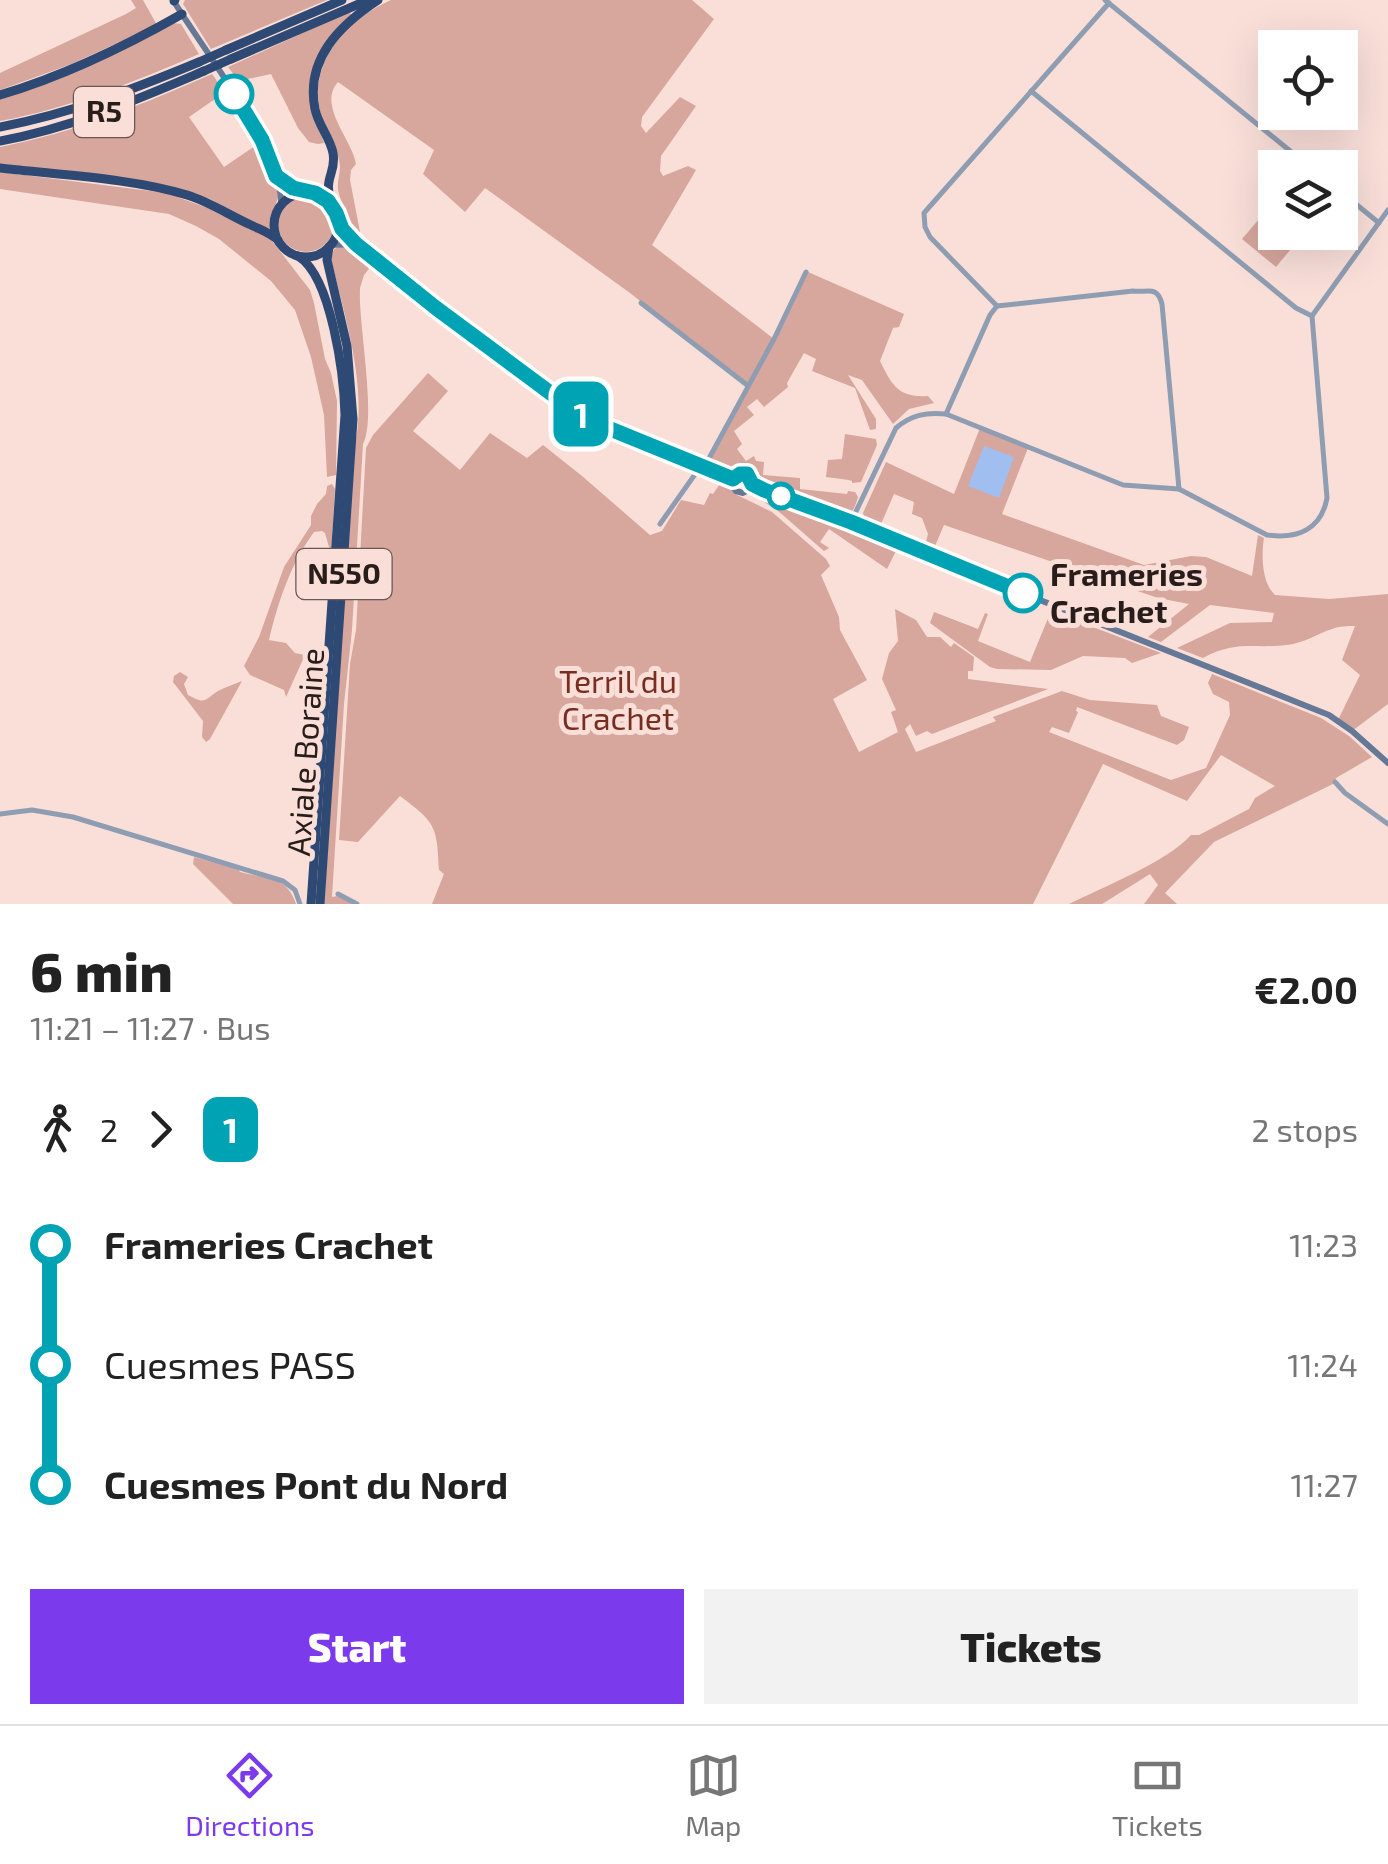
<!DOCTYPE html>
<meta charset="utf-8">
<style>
body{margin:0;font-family:"Exo 2",sans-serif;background:#f2f2f2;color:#222;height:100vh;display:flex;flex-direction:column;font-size:38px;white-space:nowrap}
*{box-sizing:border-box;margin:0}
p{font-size:32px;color:#767676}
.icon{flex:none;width:55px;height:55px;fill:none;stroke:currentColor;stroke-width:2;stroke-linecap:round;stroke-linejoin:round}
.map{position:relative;height:904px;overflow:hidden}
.drawer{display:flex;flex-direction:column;background:#fff;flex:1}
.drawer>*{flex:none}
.badge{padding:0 20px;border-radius:15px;font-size:35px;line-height:65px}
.buttons{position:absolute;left:1258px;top:30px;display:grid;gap:20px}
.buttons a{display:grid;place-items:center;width:100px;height:100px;border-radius:0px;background:#fff;box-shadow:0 10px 40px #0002;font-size:50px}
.map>.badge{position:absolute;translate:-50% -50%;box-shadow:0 0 0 5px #fff}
.legs{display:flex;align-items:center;gap:15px;height:110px;padding:0 30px;font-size:32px}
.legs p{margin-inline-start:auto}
.head{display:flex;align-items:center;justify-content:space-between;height:170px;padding:0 30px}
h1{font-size:55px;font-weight:800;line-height:75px}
.action{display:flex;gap:20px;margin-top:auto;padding:20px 30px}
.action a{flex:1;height:115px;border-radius:0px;background:#7c3aed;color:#fff;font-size:40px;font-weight:800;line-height:115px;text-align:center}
.action a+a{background:#f2f2f2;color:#222}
ul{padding:0 30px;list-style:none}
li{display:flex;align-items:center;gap:35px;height:120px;font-size:38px}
li i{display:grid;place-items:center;width:15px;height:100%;margin:0 12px;background:currentColor}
li i::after{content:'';width:25px;height:25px;margin:-12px;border:8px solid;border-radius:50%;background:#fff}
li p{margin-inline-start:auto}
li:first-child i{background:linear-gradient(#0000 50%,currentColor 0)}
li:last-child i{background:linear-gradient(currentColor 50%,#0000 0)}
.dock{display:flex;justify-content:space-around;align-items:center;height:140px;border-top:2px solid #e0e0e0;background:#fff;font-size:28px;color:#767676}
.dock a{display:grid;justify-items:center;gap:5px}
.dock .active{color:#7c3aed}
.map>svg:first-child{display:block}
.green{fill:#d7a69c}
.water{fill:#a0bff0}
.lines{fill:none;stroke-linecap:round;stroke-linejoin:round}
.street{stroke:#8f9db2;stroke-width:5}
.secondary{stroke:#657997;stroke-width:6}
.highway{stroke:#2e4973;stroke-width:9}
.highway-bridge{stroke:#2e4973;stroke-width:9}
.line-1-casing{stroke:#fff;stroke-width:22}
.line-1{stroke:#00a3b4;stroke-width:15}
.stop-1-dot{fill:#fff;stroke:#00a3b4;stroke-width:5}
.labels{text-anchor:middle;stroke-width:10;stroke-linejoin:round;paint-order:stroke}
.shield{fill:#fadfd9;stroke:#685754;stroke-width:2.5}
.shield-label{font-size:30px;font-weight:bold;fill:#291d1b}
.stop-label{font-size:32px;font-weight:bold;fill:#291d1b;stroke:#fadfd9;text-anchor:start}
.park-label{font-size:32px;fill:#782d21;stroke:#fadfd9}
.street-label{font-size:32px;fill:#291d1b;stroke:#fadfd9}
</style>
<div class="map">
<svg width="1388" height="904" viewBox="0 0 1388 904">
<rect width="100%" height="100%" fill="#fadfd9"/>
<!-- green -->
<g class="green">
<path d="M131 0H143L157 25 69 65 0 90V73L126 14 136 8Z"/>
<path d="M185 0H327L211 49 183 4Z"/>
<path d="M391 0H692L714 19 642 117 641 126 646 133 680 97 696 106 661 156 660 171 663 176 688 166 696 170 652 245 774 339 747 385 630 293 485 188 465 212 423 174 434 150 338 82C317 106 352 139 356 164L351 170 350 180 361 237C354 231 339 199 338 189 337 182 340 174 340 166 338 147 326 132 321 115 307 62 346 20 391 0Z"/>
<path d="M349 12 352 15 341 24 320 54 315 120 324 143 318 144 309 142 298 128 271 74 239 81 228 67Z"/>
<path d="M173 23 181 24 199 54C134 82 70 108 0 121V98Z"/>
<path d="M212 74 225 92 189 117 224 167 258 144 260 146 279 194 273 213 271 229 256 224 210 199 0 165V147C77 132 140 105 212 74Z"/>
<path d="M0 172 166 193 219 212 253 231 269 237 310 290 314 303 325 359 331 373 337 401 336 475 327 477 324 415 311 357 295 310 271 281 219 239 196 226 169 214 0 189Z"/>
<circle cx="306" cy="224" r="28"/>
<path d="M1266 211 1275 217V232L1295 233 1300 238 1276 267 1242 239Z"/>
<path d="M345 245 359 251 372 265 364 275 360 288C358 324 377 417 363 444L352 630 344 704 332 897 337 896 357 904H320L353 452C370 392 345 318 331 259L334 249Z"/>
<path d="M808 272 904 314 899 327 893 328 880 361C892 385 898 398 928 396L934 403 909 409 893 424 862 380 848 375 876 419V429L870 430 855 388 812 371 816 359 804 353 787 383 788 387 764 407 757 399 747 407 754 415 734 431 742 444 737 449 746 461 754 456 756 461 764 462 763 475 800 478V489L847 494 848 491 855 492 858 497C855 507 853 514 843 517L759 484 747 471C733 472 720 472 709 462Z"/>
<path d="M428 373 448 391 413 431 460 470 490 433 527 458 543 445 582 476 650 535 662 531 681 500 704 505 710 493 713 494 722 481 729 485 737 495 772 512 826 559 830 566 821 575 839 617 840 630 867 680 833 699 859 752 898 732 891 712 896 710 882 679 889 653 898 641 895 609 916 620 927 637H940L951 647 954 643 974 657 973 671H968V679L1048 689 932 734 927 731 916 736 910 724 905 729 916 752 996 721 993 717 1062 691 1090 700 1157 705 1161 716 1189 727 1184 740 1177 745 1077 707 1076 711 1078 712 1069 733 1052 727 1049 732 1171 780 1206 768 1230 715 1229 702 1213 694 1208 683 1212 674 1321 718 1349 736 1372 757 1336 778 1333 784 1214 842 1165 893 1177 904H1144L1158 885 1150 874 1102 904H1069C1103 887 1167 862 1191 835H1199L1249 809 1255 798 1275 786 1221 755 1187 801 1103 764 1033 904H432L444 874 439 870C437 826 436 823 400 796L358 842 339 840 350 664 356 630 366 448 373 435Z"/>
<path d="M980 428 1028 448 1002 514 1144 565 1191 556 1206 557 1252 576 1258 535 1264 538C1261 556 1262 583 1275 595L1329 599 1388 594V704L1352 731 1338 720 1360 675 1342 660 1355 626C1348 626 1339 626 1332 629 1317 634 1304 643 1287 645 1253 649 1236 640 1203 658L1177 648 1230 623 1272 622 1274 613 1210 605 1161 642 1148 637 1189 604 1158 598 944 525 932 553 924 549 928 534 922 518 912 514 914 502 894 494 878 531 867 526 863 513 886 462 954 494Z"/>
<path d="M845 434 876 439 877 445 861 482 852 483V481L849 480 826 477 828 460 842 459Z"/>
<path d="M332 484 335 489 331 554 325 533 322 531 314 532C291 563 278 602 269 640L286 643 295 653 305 655 286 697 284 690 250 675 244 666 259 637 284 567 311 525V516L317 504 326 494 327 486Z"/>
<path d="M753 495 896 551 887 569 829 529 820 542 829 548 824 551 777 510Z"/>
<path d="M1051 611 1161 653 1132 663 1125 658 1083 656 1051 670 997 669 990 667 930 623 934 612 978 629 985 613 988 614 978 641 1030 662Z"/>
<path d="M180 672 188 677 184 684 188 695C206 705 204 700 218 691 225 687 235 684 242 681L210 739 206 742 202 737 203 721 173 682 174 676Z"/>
<path d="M194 857 238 869 240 872C265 879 286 874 296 904H233L193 864Z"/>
</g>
<!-- water -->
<path class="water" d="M984 446 1014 457 999 498 968 486Z"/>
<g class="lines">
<!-- street -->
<g class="street">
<path d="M1105 0 1311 168"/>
<path d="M1340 191 1379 223"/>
<path d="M641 303 747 385"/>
<path d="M997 306 930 237 925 227 924 213 1109 3"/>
<path d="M1312 316 1388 210"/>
<path d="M946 414 990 315 997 306 1133 291C1148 293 1157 285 1162 304L1179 489"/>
<path d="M660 524 698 470 707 462 774 339 806 272"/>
<path d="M849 526 896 428C911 415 926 412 946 414L1123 485 1179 489 1267 535C1297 539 1321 530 1327 498L1312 316 1296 308 1031 91"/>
<path d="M1335 782 1345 793 1388 824"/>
<path d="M0 814 32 810 73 817 283 881 295 890 300 904"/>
<path d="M338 894 357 904"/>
</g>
<!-- secondary -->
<g class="secondary">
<path d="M173 0C202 48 283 151 281 204"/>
<path d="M278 178 293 189 307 192"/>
<path d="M338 220 342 229 356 244 464 330 572 409 603 426 733 479"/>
<path d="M331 245 355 244"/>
<path d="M733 479 732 485 736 491 743 493 750 489"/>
<path d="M733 479 736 475 744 473 749 476 751 485"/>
<path d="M751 485 1329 715 1352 731 1388 763"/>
<path d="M749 490 766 495"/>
<path d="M806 510 906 549"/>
</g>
<!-- highway -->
<g class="highway">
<path d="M174 1 175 0"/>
<path d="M226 50 342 0"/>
<path d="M231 59 368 0"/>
<path d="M0 95C64 76 124 47 182 14"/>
<path d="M0 127C69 114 134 89 199 62"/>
<path d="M0 141C72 128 138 99 204 71"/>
<path d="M0 168C59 175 131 178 187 195 210 202 229 215 251 225 261 230 269 232 278 240"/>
<circle cx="306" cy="225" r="32"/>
<path d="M333 206C321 177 337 175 333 153 330 137 318 125 315 109 305 59 340 25 378 0"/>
<path d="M298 256C332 277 344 377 345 415L311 904"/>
<path d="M320 904 353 419 347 346 327 260 329 247"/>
</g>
<!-- highway-bridge -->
<g class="highway-bridge">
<path d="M199 62 226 50"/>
<path d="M204 71 231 59"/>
</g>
</g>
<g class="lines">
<!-- line-1 casing -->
<g class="line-1-casing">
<path id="line-1" d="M234 94 262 140 276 176 293 188 315 193 328 201 336 213 342 229 356 244 436 308 572 409 603 426 733 479 740 474H747L752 484 764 490 851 522 1023 593"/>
</g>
<!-- line-1 -->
<use href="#line-1" class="line-1"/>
</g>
<!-- markers -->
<g class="stop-1-dot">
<circle cx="234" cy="94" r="18"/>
<circle cx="781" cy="496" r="12"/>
<circle cx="1023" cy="593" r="18"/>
</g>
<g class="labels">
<!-- shield labels -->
<g class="shield">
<rect x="74" y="87" width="60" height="50" rx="8"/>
<rect x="296.5" y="549" width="95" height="50" rx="8"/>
</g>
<g class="shield-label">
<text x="104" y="122">R5</text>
<text x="344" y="584">N550</text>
</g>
<!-- stop labels -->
<g class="stop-label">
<text x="1050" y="586">Frameries<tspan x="1050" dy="37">Crachet</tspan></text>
</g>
<!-- park labels -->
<g class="park-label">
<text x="618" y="693">Terril du<tspan x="618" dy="37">Crachet</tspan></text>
</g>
<!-- street labels -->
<g class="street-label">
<text transform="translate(306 752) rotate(-86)" y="11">Axiale Boraine</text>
</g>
</g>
</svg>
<div class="buttons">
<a><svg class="icon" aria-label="locate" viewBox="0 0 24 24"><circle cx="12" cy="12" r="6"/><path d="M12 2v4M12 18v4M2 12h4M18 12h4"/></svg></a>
<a><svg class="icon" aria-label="layers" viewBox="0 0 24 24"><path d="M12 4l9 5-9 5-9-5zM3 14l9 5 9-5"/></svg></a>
</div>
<b class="badge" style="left:581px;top:414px;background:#00a3b4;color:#fff">1</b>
</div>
<section class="drawer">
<div class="head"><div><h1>6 min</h1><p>11:21 – 11:27 · Bus</p></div><b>€2.00</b></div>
<div class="legs"><svg class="icon" aria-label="walk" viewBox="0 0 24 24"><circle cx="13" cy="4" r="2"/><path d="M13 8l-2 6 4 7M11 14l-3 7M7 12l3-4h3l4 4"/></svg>2<svg class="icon" aria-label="forward" viewBox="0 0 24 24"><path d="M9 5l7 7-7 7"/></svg><b class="badge" style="background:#00a3b4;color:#fff">1</b><p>2 stops</p></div>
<ul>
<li><i style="color:#00a3b4"></i><b>Frameries Crachet</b><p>11:23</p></li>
<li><i style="color:#00a3b4"></i><span>Cuesmes PASS</span><p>11:24</p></li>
<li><i style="color:#00a3b4"></i><b>Cuesmes Pont du Nord</b><p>11:27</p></li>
</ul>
<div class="action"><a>Start</a><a>Tickets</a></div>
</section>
<nav class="dock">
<a class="active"><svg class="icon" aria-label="directions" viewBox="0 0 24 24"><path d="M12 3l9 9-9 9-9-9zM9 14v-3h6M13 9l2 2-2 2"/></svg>Directions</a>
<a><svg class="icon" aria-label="map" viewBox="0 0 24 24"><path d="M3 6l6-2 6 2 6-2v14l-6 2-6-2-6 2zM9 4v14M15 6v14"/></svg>Map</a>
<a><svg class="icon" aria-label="tickets" viewBox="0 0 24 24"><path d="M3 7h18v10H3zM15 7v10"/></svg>Tickets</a>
</nav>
